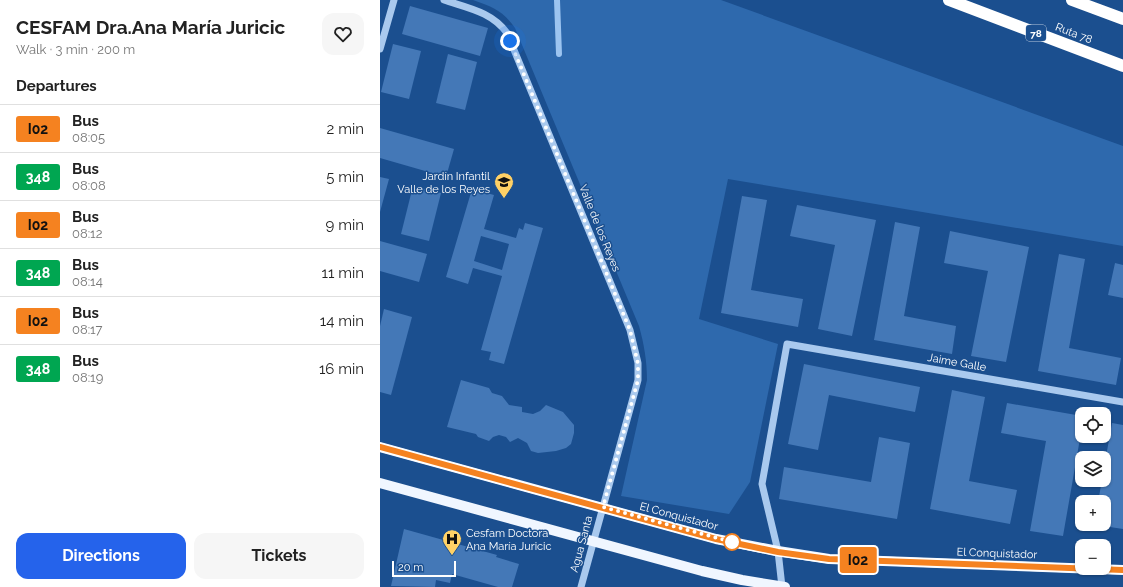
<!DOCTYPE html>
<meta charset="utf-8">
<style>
body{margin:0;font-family:Raleway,sans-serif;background:#f6f6f6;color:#222;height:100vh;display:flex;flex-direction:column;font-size:15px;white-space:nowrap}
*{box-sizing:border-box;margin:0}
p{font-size:13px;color:#767676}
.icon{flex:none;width:22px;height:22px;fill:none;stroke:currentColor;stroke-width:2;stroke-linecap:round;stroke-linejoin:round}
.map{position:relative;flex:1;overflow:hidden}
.details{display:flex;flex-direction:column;background:#fff;width:380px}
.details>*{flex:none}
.badge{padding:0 8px;border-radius:3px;font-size:14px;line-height:26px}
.controls{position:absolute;left:695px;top:407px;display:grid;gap:8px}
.controls a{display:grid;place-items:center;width:36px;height:36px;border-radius:8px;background:#fff;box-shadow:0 1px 3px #0004;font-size:20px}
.scale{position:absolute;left:12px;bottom:10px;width:64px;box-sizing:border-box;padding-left:4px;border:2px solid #fff;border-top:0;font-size:11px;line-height:14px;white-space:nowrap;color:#fff;-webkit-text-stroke:3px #1b4f8f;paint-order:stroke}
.you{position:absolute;width:20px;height:20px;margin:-10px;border:3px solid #fff;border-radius:50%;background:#1a73e8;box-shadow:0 0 0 6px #1a73e833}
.map>.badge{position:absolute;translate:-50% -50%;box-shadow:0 0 0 2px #fff}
h2{padding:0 16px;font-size:15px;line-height:36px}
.round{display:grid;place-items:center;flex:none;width:42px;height:42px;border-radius:12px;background:#f6f6f6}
.headline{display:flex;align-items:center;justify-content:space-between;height:68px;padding:0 16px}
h1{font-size:19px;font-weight:700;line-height:30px}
.cta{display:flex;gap:8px;margin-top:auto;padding:8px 16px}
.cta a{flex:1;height:46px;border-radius:12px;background:#2563eb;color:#fff;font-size:16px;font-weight:700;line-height:46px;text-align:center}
.cta a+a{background:#f6f6f6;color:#222}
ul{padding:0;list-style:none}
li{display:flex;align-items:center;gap:12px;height:48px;padding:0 16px;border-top:1px solid #e0e0e0}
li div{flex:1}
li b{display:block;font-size:15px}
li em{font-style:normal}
li .badge{min-width:44px;font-weight:700;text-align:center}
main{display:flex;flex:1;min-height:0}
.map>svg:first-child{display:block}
.green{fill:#2e69ad}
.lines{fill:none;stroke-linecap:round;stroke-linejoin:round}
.stream{stroke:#9cc4f0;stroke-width:6}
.building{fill:#4478b7;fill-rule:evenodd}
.minor{stroke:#a9c9ee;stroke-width:7}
.major{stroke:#f0f6ff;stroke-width:10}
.highway{stroke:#fff;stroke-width:12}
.line-casing{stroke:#fff;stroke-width:9}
.line{stroke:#f58220;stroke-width:6}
.walk{stroke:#fff;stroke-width:4;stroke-dasharray:0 7.2}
.stop-dot{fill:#fff;stroke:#f58220;stroke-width:2}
.labels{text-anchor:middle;stroke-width:3;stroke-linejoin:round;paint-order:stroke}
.shield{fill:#1b4f8f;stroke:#bbcadd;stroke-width:1}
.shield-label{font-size:10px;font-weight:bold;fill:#fff}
.street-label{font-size:11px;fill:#fff;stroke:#1b4f8f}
.poi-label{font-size:11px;fill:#fff;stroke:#1b4f8f;text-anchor:end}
</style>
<main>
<section class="details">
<div class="headline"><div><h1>CESFAM Dra.Ana María Juricic</h1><p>Walk · 3 min · 200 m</p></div><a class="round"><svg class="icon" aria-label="heart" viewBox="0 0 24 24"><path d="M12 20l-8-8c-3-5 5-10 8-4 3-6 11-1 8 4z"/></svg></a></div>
<h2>Departures</h2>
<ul>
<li><span class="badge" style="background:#f58220;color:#111">I02</span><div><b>Bus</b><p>08:05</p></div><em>2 min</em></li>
<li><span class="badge" style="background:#00a651;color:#fff">348</span><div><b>Bus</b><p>08:08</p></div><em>5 min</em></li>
<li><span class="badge" style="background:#f58220;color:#111">I02</span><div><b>Bus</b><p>08:12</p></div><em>9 min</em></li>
<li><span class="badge" style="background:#00a651;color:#fff">348</span><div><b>Bus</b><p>08:14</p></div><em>11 min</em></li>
<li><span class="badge" style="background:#f58220;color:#111">I02</span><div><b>Bus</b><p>08:17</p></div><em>14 min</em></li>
<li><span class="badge" style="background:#00a651;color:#fff">348</span><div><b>Bus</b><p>08:19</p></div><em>16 min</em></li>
</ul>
<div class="cta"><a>Directions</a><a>Tickets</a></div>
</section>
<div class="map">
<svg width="743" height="587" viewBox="0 0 743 587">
<rect width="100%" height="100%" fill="#1b4f8f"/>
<!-- green -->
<path class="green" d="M93 0H341L743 146V246L348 179 319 319 398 344 370 482 349 514 241 496 267 380C267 361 264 344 259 326L135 28C122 10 113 7 93 0Z"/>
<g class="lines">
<!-- stream -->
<path class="stream" d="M177 0 179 54"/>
</g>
<!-- building -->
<g class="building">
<path d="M30 6 108 28 100 56 22 34Z"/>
<path d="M13 44 41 51 29 99 1 92Z"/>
<path d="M68 54 97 62 85 110 56 103Z"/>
<path d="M0 128 74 149 66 177 0 158Z"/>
<path d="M0 177 9 179 0 212Z"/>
<path d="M33 186 61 193 49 241 21 234Z"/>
<path d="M92 189 114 195 104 229 136 238 139 228 143 230 145 223 163 228 124 364 109 360 111 352 101 350 122 276 93 268 88 284 66 277ZM101 236 129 244 122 270 94 261Z"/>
<path d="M362 196 387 200 371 290 423 299 418 327 341 313Z"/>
<path d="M417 205 496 220 472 336 438 329 455 245 410 236Z"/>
<path d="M515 222 540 227 524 316 576 326 572 354 494 340Z"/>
<path d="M570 231 649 247 626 362 591 356 608 271 564 263Z"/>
<path d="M0 241 47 254 39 282 0 271Z"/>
<path d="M679 254 705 259 689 348 741 358 736 385 658 371Z"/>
<path d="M735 263 743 265V298L728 295Z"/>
<path d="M4 309 32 317 11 395 0 392V326Z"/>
<path d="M424 364 540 387 535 412 449 395 438 450 408 444Z"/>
<path d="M81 380 109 388 112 393 122 396 129 405 142 407V412L153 414 160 411 166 405 183 412 194 425V433L191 444 186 448 176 451 158 453 151 451 147 443 138 438 130 442 126 437 119 435 113 437 109 441 98 437 96 434 67 427Z"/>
<path d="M572 390 605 397 589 481 637 490 630 524 550 509Z"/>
<path d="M627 403 702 416V427L683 536 650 531 666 441 621 433Z"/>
<path d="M732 423 743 425V529L717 525 724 524V502H718L722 480H724V468Z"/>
<path d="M499 437 530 443 517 519 399 499 404 467 491 482Z"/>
<path d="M24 529 117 555 116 557 139 564 132 587H118L72 574 70 583 56 580 55 587 11 586Z"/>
</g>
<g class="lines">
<!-- minor -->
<g class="minor">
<path d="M64 0C88 8 112 12 127 33L250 330 258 363V380L201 587"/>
<path d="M0 49 14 0"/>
<path d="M402 587 398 551 382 484 407 344 743 402"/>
</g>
<!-- major -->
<g class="major">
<path d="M0 447 336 539 398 551 449 559 743 570"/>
<path d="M0 483 322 571 362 580 405 587"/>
</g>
<!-- highway -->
<g class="highway">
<path d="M569 0 743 66"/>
<path d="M692 0 743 19"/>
</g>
</g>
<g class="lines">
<!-- line casing -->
<g class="line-casing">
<path id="line" d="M0 447 336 539 398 552 449 559 743 570"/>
</g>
<!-- line -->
<use href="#line" class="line"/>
<!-- walk -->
<path class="walk" d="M130 41 250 330 258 364V380L223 507 352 542"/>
</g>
<!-- icons -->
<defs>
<g id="school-pin" transform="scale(1)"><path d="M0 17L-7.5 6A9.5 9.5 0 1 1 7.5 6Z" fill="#ffd166" stroke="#1b4f8f"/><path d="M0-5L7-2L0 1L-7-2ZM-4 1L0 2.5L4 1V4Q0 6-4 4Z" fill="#111"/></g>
<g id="hospital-pin" transform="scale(1)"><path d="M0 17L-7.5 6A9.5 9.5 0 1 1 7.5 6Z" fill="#ffd166" stroke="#1b4f8f"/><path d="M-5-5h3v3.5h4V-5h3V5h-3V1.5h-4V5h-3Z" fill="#111"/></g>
</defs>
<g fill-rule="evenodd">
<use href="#school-pin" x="124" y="182"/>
<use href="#hospital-pin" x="72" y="539"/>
</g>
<!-- markers -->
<circle class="stop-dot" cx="352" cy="542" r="8"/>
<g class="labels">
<!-- shield labels -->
<rect class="shield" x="646" y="25" width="20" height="16" rx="3"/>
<g class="shield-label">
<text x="656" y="37">78</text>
</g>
<!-- street labels -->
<g class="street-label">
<text transform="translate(694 33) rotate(21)" y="4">Ruta 78</text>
<text transform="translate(220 228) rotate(68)" y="4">Valle de los Reyes</text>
<text transform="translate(577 362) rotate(10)" y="4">Jaime Galle</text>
<text transform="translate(299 516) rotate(15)" y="4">El Conquistador</text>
<text transform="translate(201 544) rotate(-75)" y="4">Agua Santa</text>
<text transform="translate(617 553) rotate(2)" y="4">El Conquistador</text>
</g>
<!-- poi labels -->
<g class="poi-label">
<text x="110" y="180">Jardín Infantil<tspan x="110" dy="13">Valle de los Reyes</tspan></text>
<text x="86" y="537" text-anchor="start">Cesfam Doctora<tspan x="86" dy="13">Ana María Juricic</tspan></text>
</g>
</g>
</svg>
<div class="controls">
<a><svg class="icon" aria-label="locate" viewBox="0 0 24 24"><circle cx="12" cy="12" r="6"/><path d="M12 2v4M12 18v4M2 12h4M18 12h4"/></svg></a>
<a><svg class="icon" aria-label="layers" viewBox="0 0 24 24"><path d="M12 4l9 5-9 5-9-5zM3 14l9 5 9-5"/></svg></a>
<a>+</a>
<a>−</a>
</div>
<div class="scale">20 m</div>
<div class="you" style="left:130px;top:41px"></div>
<b class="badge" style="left:478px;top:560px;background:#f58220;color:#111">I02</b>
</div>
</main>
